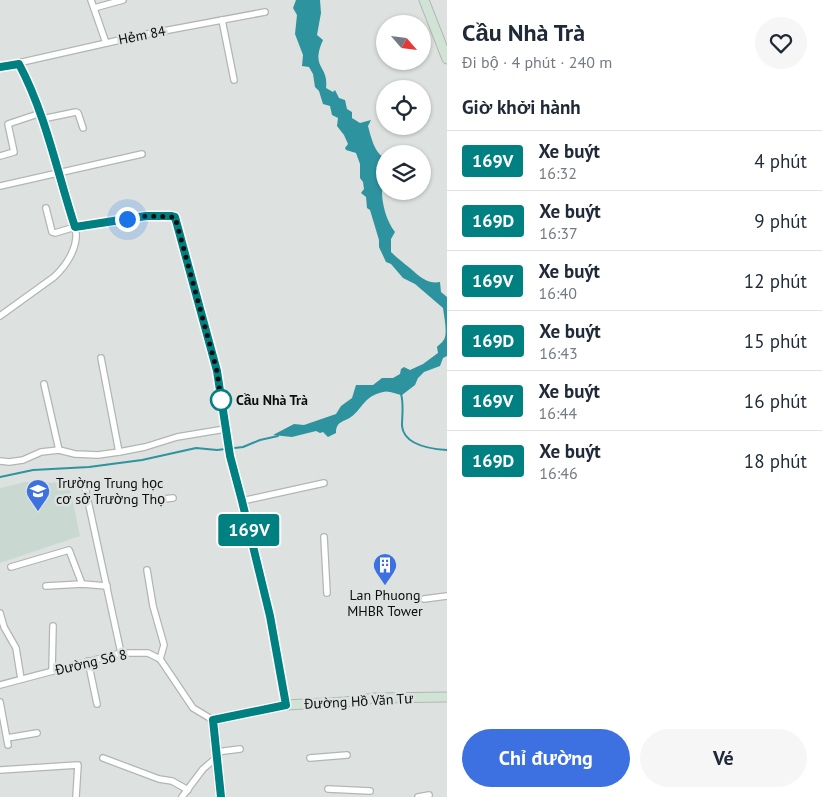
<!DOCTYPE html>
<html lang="vi">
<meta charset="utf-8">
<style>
body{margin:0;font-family:"PT Sans",sans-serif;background:#f6f6f7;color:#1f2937;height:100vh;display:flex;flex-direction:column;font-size:19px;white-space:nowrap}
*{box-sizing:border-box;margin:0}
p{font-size:16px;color:#747a83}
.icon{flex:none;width:28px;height:28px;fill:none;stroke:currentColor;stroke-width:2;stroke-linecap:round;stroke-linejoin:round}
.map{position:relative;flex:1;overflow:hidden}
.details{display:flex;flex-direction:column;background:#fff;width:375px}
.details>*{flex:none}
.badge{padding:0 10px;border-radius:4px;font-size:18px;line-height:32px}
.needle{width:32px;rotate:118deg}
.tools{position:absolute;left:376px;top:15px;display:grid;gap:10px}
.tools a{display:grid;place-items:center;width:55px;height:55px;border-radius:50%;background:#fff;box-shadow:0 1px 4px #0004;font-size:25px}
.you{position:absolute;width:25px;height:25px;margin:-12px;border:4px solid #fff;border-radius:50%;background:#1a73e8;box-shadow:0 0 0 8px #1a73e833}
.map>.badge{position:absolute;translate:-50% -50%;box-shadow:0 0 0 2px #fff}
h2{padding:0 15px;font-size:19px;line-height:45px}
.round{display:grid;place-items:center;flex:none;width:52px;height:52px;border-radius:26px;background:#f6f6f7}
.headline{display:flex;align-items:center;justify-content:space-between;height:85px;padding:0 15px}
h1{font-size:24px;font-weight:800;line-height:38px}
.cta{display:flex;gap:10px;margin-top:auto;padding:10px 15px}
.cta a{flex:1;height:58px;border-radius:30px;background:#3d71e1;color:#fff;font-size:20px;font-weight:800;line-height:58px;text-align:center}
.cta a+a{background:#f6f6f7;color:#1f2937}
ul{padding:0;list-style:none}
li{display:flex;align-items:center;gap:15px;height:60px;padding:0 15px;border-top:1px solid #e0e1e3}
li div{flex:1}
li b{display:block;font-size:19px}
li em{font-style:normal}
li .badge{min-width:55px;font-weight:700;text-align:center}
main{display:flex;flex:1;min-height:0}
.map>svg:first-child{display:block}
.built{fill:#cad8d2}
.water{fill:#2d939f}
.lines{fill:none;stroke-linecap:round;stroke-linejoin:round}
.stream{stroke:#2d939f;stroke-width:2}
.street-casing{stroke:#b1b6b4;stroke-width:8}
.secondary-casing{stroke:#b1b6b4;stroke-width:11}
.street{stroke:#fff;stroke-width:5.5}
.secondary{stroke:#d1e3d5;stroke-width:9}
.line-casing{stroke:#fff;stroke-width:11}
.line{stroke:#008080;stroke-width:8}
.walk{stroke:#0c0d0d;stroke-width:5;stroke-dasharray:0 9}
.stop-dot{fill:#fff;stroke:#008080;stroke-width:2.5}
.labels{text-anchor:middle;stroke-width:5;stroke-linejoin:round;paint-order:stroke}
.street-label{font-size:14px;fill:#0c0d0d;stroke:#dde2e0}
.stop-label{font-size:14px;font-weight:bold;fill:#0c0d0d;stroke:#dde2e0;text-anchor:start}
.poi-label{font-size:14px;fill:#0c0d0d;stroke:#dde2e0;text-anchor:start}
</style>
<main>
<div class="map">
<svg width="447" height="797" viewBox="0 0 447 797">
<rect width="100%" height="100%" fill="#dde2e0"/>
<!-- built -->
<path class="built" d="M25 482 69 483 80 536 0 563V488Z"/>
<!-- water -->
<path class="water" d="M296 0H320L321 13 317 35 323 40C310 69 329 65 326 88L333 92 335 90 339 98 345 100 347 109 352 112V118L360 123 371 120 368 126C371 137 374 151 383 157 383 165 384 173 385 181 385 185 382 188 382 192 382 205 387 222 395 232L391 239V252C396 257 400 260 406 265 417 273 425 285 440 282L441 292 447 297V356L443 358 440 366 424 372 418 378 415 385 402 395C396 394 388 390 383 392 363 397 364 407 351 417 344 422 336 421 336 433L328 437 323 432 320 433 316 431 292 437 273 435 294 424 304 425 336 414 341 406 352 398 356 385H373L382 378H393L400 374 401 369 404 367 410 370 423 364 438 353 437 347C440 344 444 341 445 337 447 330 444 316 443 308L415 284 403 278 391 264 386 262 379 247V240L370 210 367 208 366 197 361 193 364 189 363 182 360 178V164L356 153 346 150 345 148 348 144 344 135 337 126 338 118 332 115 330 106 323 104 319 91 315 87 313 74 309 67 302 66 303 55 295 34 297 15 293 8Z"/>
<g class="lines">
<!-- stream -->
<g class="stream">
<path d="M401 394C404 404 402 415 402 426 404 445 431 449 447 450"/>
<path d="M0 477 33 470 89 467 142 460 196 448 217 450 243 447 260 440 278 436"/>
</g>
<!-- street casing -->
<g class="street-casing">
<g id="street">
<path d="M91 0 106 43"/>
<path d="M94 8 123 0"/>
<path d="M222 20 234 80"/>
<path d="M19 64 41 113 75 227 146 216 175 217 217 371 230 456 242 501 270 616 286 705"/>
<path d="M0 67 142 35 265 12"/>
<path d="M42 119 76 112 78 113 83 128"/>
<path d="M0 156 14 152 8 124 41 113"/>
<path d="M0 186 142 154"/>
<path d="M0 316 54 277C67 265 80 245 75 227L55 233 52 232 46 208"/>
<path d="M101 358 119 452"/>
<path d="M44 384 59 450"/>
<path d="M0 461 9 462 23 460 41 452 59 450 75 454 98 455 119 452 145 447 177 437 225 429"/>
<path d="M85 487 121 653"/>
<path d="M154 500 173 498"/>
<path d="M242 501 324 483"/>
<path d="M324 537 327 593"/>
<path d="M11 567 69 550 82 584"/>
<path d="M147 570 153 606 164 645 160 659"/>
<path d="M46 586 82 584 107 586"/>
<path d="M424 599 447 596"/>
<path d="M0 613 4 627 16 648 21 679"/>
<path d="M88 661 97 704"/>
<path d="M52 671 53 626"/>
<path d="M0 685 121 653H148L160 659 193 708 213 720"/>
<path d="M0 702 8 745"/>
<path d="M7 738 37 733"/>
<path d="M216 752 240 749"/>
<path d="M103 758 159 779 172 781 188 790"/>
<path d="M310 758 347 755"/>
<path d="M0 770 78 765 76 797"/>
<path d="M328 789 370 791"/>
<path d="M182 797 203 769 217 757"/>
<path d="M418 797 429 795"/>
</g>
</g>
<!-- secondary casing -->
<g class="secondary-casing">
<g id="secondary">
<path d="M424 0 447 59"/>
<path d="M221 797 213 720 286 705 345 702 375 698 447 697"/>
</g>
</g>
<!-- street -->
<use href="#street" class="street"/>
<!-- secondary -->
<use href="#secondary" class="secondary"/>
</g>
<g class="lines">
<!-- line casing -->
<g class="line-casing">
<path id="line" d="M0 67 19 64C46 115 57 172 75 227L146 216H171L175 217 217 371 230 456 242 501 270 616 286 705 213 720 221 797"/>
</g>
<!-- line -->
<use href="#line" class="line"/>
<!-- walk -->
<path class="walk" d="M127 219 146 216 175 217 217 371 222 409 221 400"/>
</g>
<!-- icons -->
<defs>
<g id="school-pin" transform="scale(1.25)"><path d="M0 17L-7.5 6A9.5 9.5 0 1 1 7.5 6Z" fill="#3d71e1" stroke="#dde2e0"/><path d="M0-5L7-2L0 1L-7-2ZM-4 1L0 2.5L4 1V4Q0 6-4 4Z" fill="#fff"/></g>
<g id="building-pin" transform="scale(1.25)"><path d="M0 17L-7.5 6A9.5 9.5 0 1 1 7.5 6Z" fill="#3d71e1" stroke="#dde2e0"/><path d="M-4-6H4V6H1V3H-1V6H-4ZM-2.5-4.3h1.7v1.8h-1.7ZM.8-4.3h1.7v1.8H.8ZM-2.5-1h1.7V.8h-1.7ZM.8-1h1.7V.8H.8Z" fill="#fff"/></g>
</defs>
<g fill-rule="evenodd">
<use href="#school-pin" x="38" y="491"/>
<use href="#building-pin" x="385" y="565"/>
</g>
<!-- markers -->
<circle class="stop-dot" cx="221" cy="400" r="10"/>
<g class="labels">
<!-- street labels -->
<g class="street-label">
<text transform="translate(142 35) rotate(-11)" y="5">Hẻm 84</text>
<text transform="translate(91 662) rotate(-13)" y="5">Đường Số 8</text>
<text transform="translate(359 701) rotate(-3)" y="5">Đường Hồ Văn Tư</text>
</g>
<!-- stop labels -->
<g class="stop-label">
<text x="236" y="405">Cầu Nhà Trà</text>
</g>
<!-- poi labels -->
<g class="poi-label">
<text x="56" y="488">Trường Trung học<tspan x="56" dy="16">cơ sở Trường Thọ</tspan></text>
<text x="385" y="600" text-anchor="middle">Lan Phuong<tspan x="385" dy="16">MHBR Tower</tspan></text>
</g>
</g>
</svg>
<div class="tools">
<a><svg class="needle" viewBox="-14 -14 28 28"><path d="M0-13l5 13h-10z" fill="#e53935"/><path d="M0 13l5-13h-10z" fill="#747a83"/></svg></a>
<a><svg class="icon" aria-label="locate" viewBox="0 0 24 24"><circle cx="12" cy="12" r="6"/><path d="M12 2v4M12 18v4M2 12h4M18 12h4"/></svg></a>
<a><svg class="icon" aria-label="layers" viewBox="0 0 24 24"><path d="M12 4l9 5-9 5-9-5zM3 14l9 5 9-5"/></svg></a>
</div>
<div class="you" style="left:127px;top:219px"></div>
<b class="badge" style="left:249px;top:530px;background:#008080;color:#fff">169V</b>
</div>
<section class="details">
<div class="headline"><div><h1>Cầu Nhà Trà</h1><p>Đi bộ · 4 phút · 240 m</p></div><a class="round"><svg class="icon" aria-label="heart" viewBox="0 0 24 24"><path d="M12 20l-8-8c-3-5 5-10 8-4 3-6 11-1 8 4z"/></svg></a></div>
<h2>Giờ khởi hành</h2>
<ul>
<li><span class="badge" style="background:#008080;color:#fff">169V</span><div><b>Xe buýt</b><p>16:32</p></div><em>4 phút</em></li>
<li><span class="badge" style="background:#008080;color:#fff">169D</span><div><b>Xe buýt</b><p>16:37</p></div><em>9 phút</em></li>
<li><span class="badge" style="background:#008080;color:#fff">169V</span><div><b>Xe buýt</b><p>16:40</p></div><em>12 phút</em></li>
<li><span class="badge" style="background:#008080;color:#fff">169D</span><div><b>Xe buýt</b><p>16:43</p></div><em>15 phút</em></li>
<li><span class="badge" style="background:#008080;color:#fff">169V</span><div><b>Xe buýt</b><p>16:44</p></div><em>16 phút</em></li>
<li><span class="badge" style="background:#008080;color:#fff">169D</span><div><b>Xe buýt</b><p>16:46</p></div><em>18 phút</em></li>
</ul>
<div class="cta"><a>Chỉ đường</a><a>Vé</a></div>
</section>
</main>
